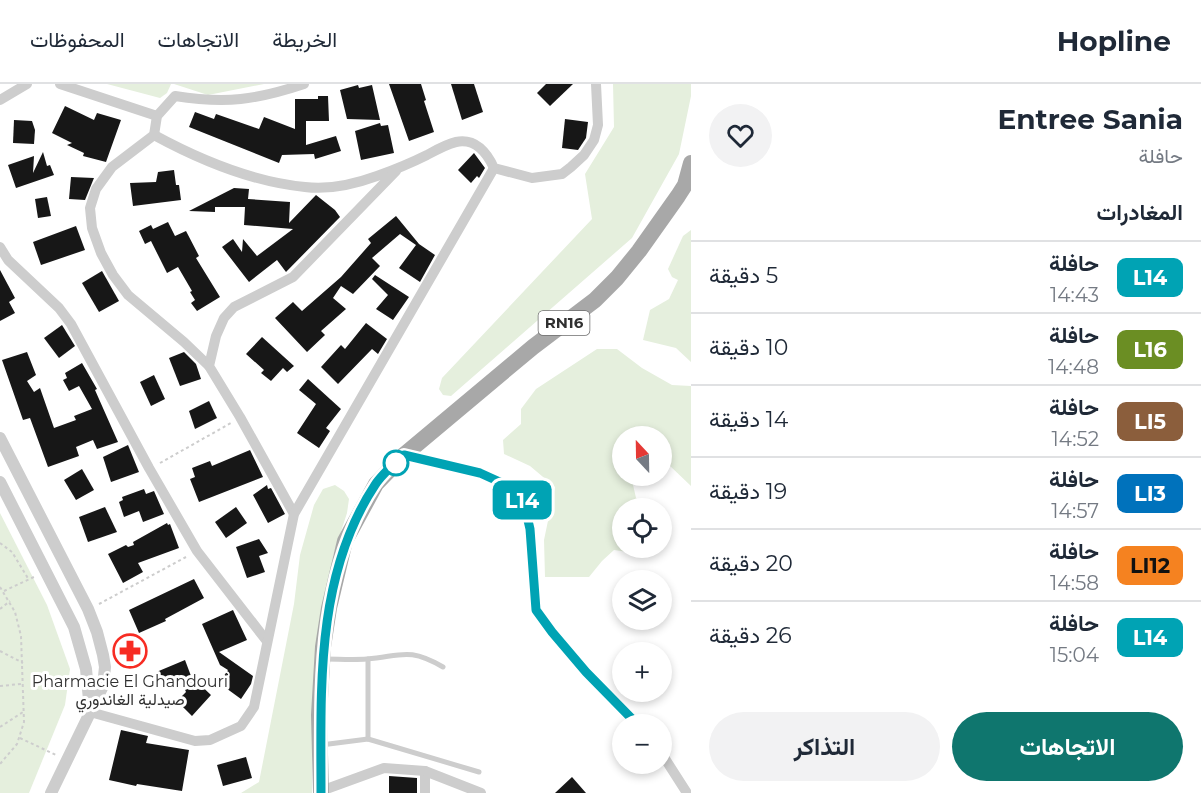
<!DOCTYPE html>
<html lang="ar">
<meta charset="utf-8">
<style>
body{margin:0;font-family:Montserrat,Vazirmatn,sans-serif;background:#f2f2f3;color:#1f2937;direction:rtl;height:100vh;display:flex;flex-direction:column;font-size:22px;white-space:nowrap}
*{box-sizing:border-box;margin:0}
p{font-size:20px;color:#747a83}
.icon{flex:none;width:33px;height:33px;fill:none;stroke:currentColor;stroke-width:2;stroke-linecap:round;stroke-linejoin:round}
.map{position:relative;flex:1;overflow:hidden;direction:ltr}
.drawer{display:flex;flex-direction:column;background:#fff;width:510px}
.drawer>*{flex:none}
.badge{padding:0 12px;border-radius:9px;font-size:21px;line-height:39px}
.needle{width:39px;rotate:338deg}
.tools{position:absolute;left:612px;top:342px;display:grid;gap:12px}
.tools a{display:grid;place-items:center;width:60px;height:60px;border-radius:50%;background:#fff;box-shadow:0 3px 9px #0003;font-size:30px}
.map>.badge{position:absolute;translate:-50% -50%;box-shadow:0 0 0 3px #fff}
h2{padding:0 18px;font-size:22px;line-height:54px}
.round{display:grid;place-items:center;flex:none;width:63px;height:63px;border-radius:32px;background:#f2f2f3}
.head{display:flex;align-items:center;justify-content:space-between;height:102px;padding:0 18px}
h1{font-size:28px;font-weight:700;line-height:45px}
.primary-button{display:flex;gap:12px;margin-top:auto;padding:12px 18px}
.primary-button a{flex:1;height:69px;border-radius:36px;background:#0f766e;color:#fff;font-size:24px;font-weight:700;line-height:69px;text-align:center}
.primary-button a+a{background:#f2f2f3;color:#1f2937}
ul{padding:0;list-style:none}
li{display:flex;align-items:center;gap:18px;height:72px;padding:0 18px;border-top:2px solid #e0e1e3}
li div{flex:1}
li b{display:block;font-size:22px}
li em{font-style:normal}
li .badge{min-width:66px;font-weight:700;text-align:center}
header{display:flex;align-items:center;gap:36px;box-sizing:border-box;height:84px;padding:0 30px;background:#fff;border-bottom:2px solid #e0e1e3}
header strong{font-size:28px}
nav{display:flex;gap:33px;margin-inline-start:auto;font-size:21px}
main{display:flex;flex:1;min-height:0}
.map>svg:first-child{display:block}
.green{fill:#e5efdd}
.building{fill:#171717}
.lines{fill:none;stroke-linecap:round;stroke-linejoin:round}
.path{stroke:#cdcdcd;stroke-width:2;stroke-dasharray:3 3;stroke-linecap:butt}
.service{stroke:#cdcdcd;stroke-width:5}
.minor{stroke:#cdcdcd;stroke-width:10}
.tertiary{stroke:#cdcdcd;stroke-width:12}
.primary{stroke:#a8a8a8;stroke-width:16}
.line-casing{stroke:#fff;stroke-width:14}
.line{stroke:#00a3b4;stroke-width:9}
.stop-dot{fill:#fff;stroke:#00a3b4;stroke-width:3}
.labels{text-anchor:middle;stroke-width:6;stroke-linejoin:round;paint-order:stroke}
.shield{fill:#fff;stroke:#6e6e6e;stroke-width:1.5}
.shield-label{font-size:15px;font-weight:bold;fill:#303030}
.poi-label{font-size:16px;fill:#303030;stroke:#fff}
</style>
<header>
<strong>Hopline</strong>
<nav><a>الخريطة</a><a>الاتجاهات</a><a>المحفوظات</a></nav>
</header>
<main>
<section class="drawer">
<div class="head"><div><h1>Entree Sania</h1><p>حافلة</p></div><a class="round"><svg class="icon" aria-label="heart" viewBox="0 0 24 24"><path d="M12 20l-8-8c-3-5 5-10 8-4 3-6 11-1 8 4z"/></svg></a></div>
<h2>المغادرات</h2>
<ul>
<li><span class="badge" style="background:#00a3b4;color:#fff">L14</span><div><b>حافلة</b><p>14:43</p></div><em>5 دقيقة</em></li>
<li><span class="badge" style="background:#6b8e23;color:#fff">L16</span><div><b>حافلة</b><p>14:48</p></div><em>10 دقيقة</em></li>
<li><span class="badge" style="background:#8b5e3c;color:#fff">LI5</span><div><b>حافلة</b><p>14:52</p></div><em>14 دقيقة</em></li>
<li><span class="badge" style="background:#0072bc;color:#fff">LI3</span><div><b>حافلة</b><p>14:57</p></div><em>19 دقيقة</em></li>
<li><span class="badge" style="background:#f58220;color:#111">LI12</span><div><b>حافلة</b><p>14:58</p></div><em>20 دقيقة</em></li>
<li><span class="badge" style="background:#00a3b4;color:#fff">L14</span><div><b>حافلة</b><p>15:04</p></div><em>26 دقيقة</em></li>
</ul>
<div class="primary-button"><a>الاتجاهات</a><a>التذاكر</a></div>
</section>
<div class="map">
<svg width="691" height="709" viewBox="0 0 691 709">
<rect width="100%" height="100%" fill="#fff"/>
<!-- green -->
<g class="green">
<path d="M107 0H171L167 9 160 14Z"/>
<path d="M174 0H264L208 11Z"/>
<path d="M613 0H691V12L679 70 632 154 451 312 443 311 439 305 442 294 592 135 585 90 614 43Z"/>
<path d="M691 146V278L676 264 643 256 650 226 669 215 678 196 672 193 668 185 683 152Z"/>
<path d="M597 265H617L642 284 672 301 691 302V402L669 381 662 379V352H622V392H631L636 414 646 424H622V464H651L641 470 614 466 602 477 589 493H545L544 456 555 403 530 382 504 370 503 356 521 340V325L536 305Z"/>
<path d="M335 401 344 407 349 415 347 429 333 472 312 631V709H241L259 698 294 520 300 471 314 421 323 405Z"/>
<path d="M0 429 47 521 70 585 65 621 29 709H0Z"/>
</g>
<!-- building -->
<g class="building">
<path d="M389 0H421L426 16 424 17 434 48 409 57Z"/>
<path d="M451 0H474L483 28 462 36Z"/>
<path d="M546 0H573L550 22 537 9Z"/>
<path d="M358 1 359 4 372 1 380 36 347 35 340 6Z"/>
<path d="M318 12H328L329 37H306V61L336 52 341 67 315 75 314 70 282 71 279 79 189 43 195 28 214 35 216 30 259 45 264 33 295 45V15H318Z"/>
<path d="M65 22 94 36 97 29 121 36 106 78 83 72 84 69 67 61 72 59 52 49Z"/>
<path d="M565 35 588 38 586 54 578 66 562 64Z"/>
<path d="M14 36 32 37 35 46 34 60 13 59Z"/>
<path d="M380 39 381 42 388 41 394 69 361 76 355 47Z"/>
<path d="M43 68 47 82 50 81 54 91 16 104 8 81 34 72 33 89Z"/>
<path d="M474 69 485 84 479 94 477 92 471 99 458 86Z"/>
<path d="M174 86 176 101H179L181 116 133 122 130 99 156 98 158 88Z"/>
<path d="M71 93 94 94 85 116 69 115Z"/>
<path d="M234 104 249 105 248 115 290 118 289 139 316 111 335 126 340 133 286 188 277 176 249 198 222 163 233 155 242 168 243 155 257 172 293 145 244 141 245 123H215V128L189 127Z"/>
<path d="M47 113 51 132 38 134 35 115Z"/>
<path d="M396 132 419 160 435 171 420 198 399 184 416 161 400 150 372 174 380 182 353 210 341 202 333 214 346 225 321 247 325 251 307 268 275 234 293 218 302 227 341 193 371 159 368 155Z"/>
<path d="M168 138 175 152 186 147 199 172 196 174 220 213 197 227 191 219 195 216 190 208 192 207 178 183 167 189 151 157 145 160 139 147 151 141 153 145Z"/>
<path d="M76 142 85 166 41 181 33 158Z"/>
<path d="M0 186 15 214 9 218 15 229 0 237Z"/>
<path d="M102 187 119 217 99 228 82 199Z"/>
<path d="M375 191 409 213 393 236 376 225 388 211 372 195Z"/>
<path d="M366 239 387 255 378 270 372 265 338 300 321 283 341 261 345 265Z"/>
<path d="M62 241 75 262 59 274 44 254Z"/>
<path d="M262 253 294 282 287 288 283 284 271 297 261 289 264 286 246 270Z"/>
<path d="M27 268 36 291 27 297 34 308 40 304 54 344 76 336 74 332 92 325 79 302 69 307 63 296 67 294 65 289 82 279 97 305 95 306 118 358 97 365 93 356 76 363 79 372 48 383 30 334 23 336 2 276Z"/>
<path d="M184 268 196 280 201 295 180 302 169 274Z"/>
<path d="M154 291 165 315 151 322 140 298Z"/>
<path d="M308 295 341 325 326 344 330 347 319 364 297 349 316 320 299 306Z"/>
<path d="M209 317 217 334 195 345 189 327Z"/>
<path d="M128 361 139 388 111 398 103 373Z"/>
<path d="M250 366 263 393 199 418 190 395 195 393 192 384 210 377 212 382Z"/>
<path d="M82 385 94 406 76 416 64 396Z"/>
<path d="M267 401 268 405 271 404 285 430 268 439 253 411Z"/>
<path d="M144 405 146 410 154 407 164 430 143 438 139 427 124 433 119 418 123 416 122 413Z"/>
<path d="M105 423 117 448 88 458 79 433Z"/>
<path d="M236 423 247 439 226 454 215 438Z"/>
<path d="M167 439 168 441 170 440 179 464 138 479 143 488 123 499 108 470 126 461 128 463 134 461 133 458Z"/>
<path d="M259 455 268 469 259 472 265 488 247 494 236 463Z"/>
<path d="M194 495 204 514 165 535 166 537 139 549 129 526Z"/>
<path d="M233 526 247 556 219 568 253 592 251 600 241 615 219 599 228 586 220 581 202 540Z"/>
<path d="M185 576 191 592 211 611 192 632 177 617 186 608 179 592 158 600 154 589Z"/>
<path d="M121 646 148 652 146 659 189 666 182 707 137 700 136 702 109 696Z"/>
<path d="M246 673 252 694 223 702 217 681Z"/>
<path d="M389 692 417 694V709H389Z"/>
<path d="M572 693 586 709H555Z"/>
</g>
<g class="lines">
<!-- path -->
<g class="path">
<path d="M160 379 231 339"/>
<path d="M0 459 12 468 29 496"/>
<path d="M0 503 15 528 21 552 24 638 17 660 0 680"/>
<path d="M4 507 36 492"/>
<path d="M99 520 186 473"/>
<path d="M0 525 10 517"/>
<path d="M0 567 23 579"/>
<path d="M0 602 21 600"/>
<path d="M0 643 23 628"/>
<path d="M20 654 56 671"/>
</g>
<!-- service -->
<g class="service">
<path d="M324 575C338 575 353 576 367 575 402 572 408 563 443 583"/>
<path d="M368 655V575"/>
<path d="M321 661 368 655 479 688"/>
</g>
<!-- minor -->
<g class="minor">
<path d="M60 0 157 32"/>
<path d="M0 16 27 0"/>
<path d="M154 51C200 76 253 98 305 103 328 106 355 100 377 92 394 86 411 79 427 71 436 66 447 60 456 58 476 54 487 69 494 84L532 94 562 90 571 83 584 71 594 56 598 41 596 0"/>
<path d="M0 163 8 176 59 224 71 240 149 384 197 467 266 556"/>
<path d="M209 282 184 258 128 211 113 191 101 169 92 144 90 124 96 105 112 83 154 51 157 32 175 12C226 20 256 16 304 0"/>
<path d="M404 371 480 389 513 404 524 419 530 445 536 526 586 588 637 640"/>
<path d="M294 430 240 333 209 282 216 252 224 234 234 223 293 193 396 87"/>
<path d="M90 628 195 657 210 656 241 642 254 623 294 430 494 84"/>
<path d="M662 670 687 709"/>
<path d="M425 687V709"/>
<path d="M321 707 384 684 425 687 481 709"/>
</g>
<!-- tertiary -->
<g class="tertiary">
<path d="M0 354 88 525 97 548 103 571 105 583 103 602 51 709"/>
<path d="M0 398 74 543 86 585 90 626"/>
</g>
<!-- primary -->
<path class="primary" d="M321 709 319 631 323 563 329 524 345 457 376 400 404 371 533 263 595 216 617 194 639 167 678 112 685 101 691 79"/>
</g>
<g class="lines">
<!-- line casing -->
<g class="line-casing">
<path id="line" d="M321 709C321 605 315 492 375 401 382 390 394 380 404 371L480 389 513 404 524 419 530 445 536 526 552 548 586 588 637 640"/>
</g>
<!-- line -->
<use href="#line" class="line"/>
</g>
<!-- icons -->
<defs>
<g id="pharmacy-ring" transform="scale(1.725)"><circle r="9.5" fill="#fff" stroke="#f72c23" stroke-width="1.5"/><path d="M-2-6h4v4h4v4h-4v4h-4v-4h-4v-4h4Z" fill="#f72c23"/></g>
</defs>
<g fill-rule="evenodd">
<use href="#pharmacy-ring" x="130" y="567"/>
</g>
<!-- markers -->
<circle class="stop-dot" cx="396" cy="379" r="12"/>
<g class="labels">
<!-- shield labels -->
<rect class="shield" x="538.5" y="227" width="51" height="24" rx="4.5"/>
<g class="shield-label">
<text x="564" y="244">RN16</text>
</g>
<!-- poi labels -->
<g class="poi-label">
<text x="130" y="603">Pharmacie El Ghandouri<tspan x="130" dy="18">صيدلية الغاندوري</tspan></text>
</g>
</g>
</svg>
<div class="tools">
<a><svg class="needle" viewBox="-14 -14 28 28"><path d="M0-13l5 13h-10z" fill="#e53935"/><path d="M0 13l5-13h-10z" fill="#747a83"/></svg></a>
<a><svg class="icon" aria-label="locate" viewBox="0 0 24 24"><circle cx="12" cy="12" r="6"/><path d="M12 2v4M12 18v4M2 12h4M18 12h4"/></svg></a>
<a><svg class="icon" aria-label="layers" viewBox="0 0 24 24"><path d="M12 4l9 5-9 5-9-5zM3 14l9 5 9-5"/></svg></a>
<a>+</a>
<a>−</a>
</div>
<b class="badge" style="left:522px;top:416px;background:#00a3b4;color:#fff">L14</b>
</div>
</main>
